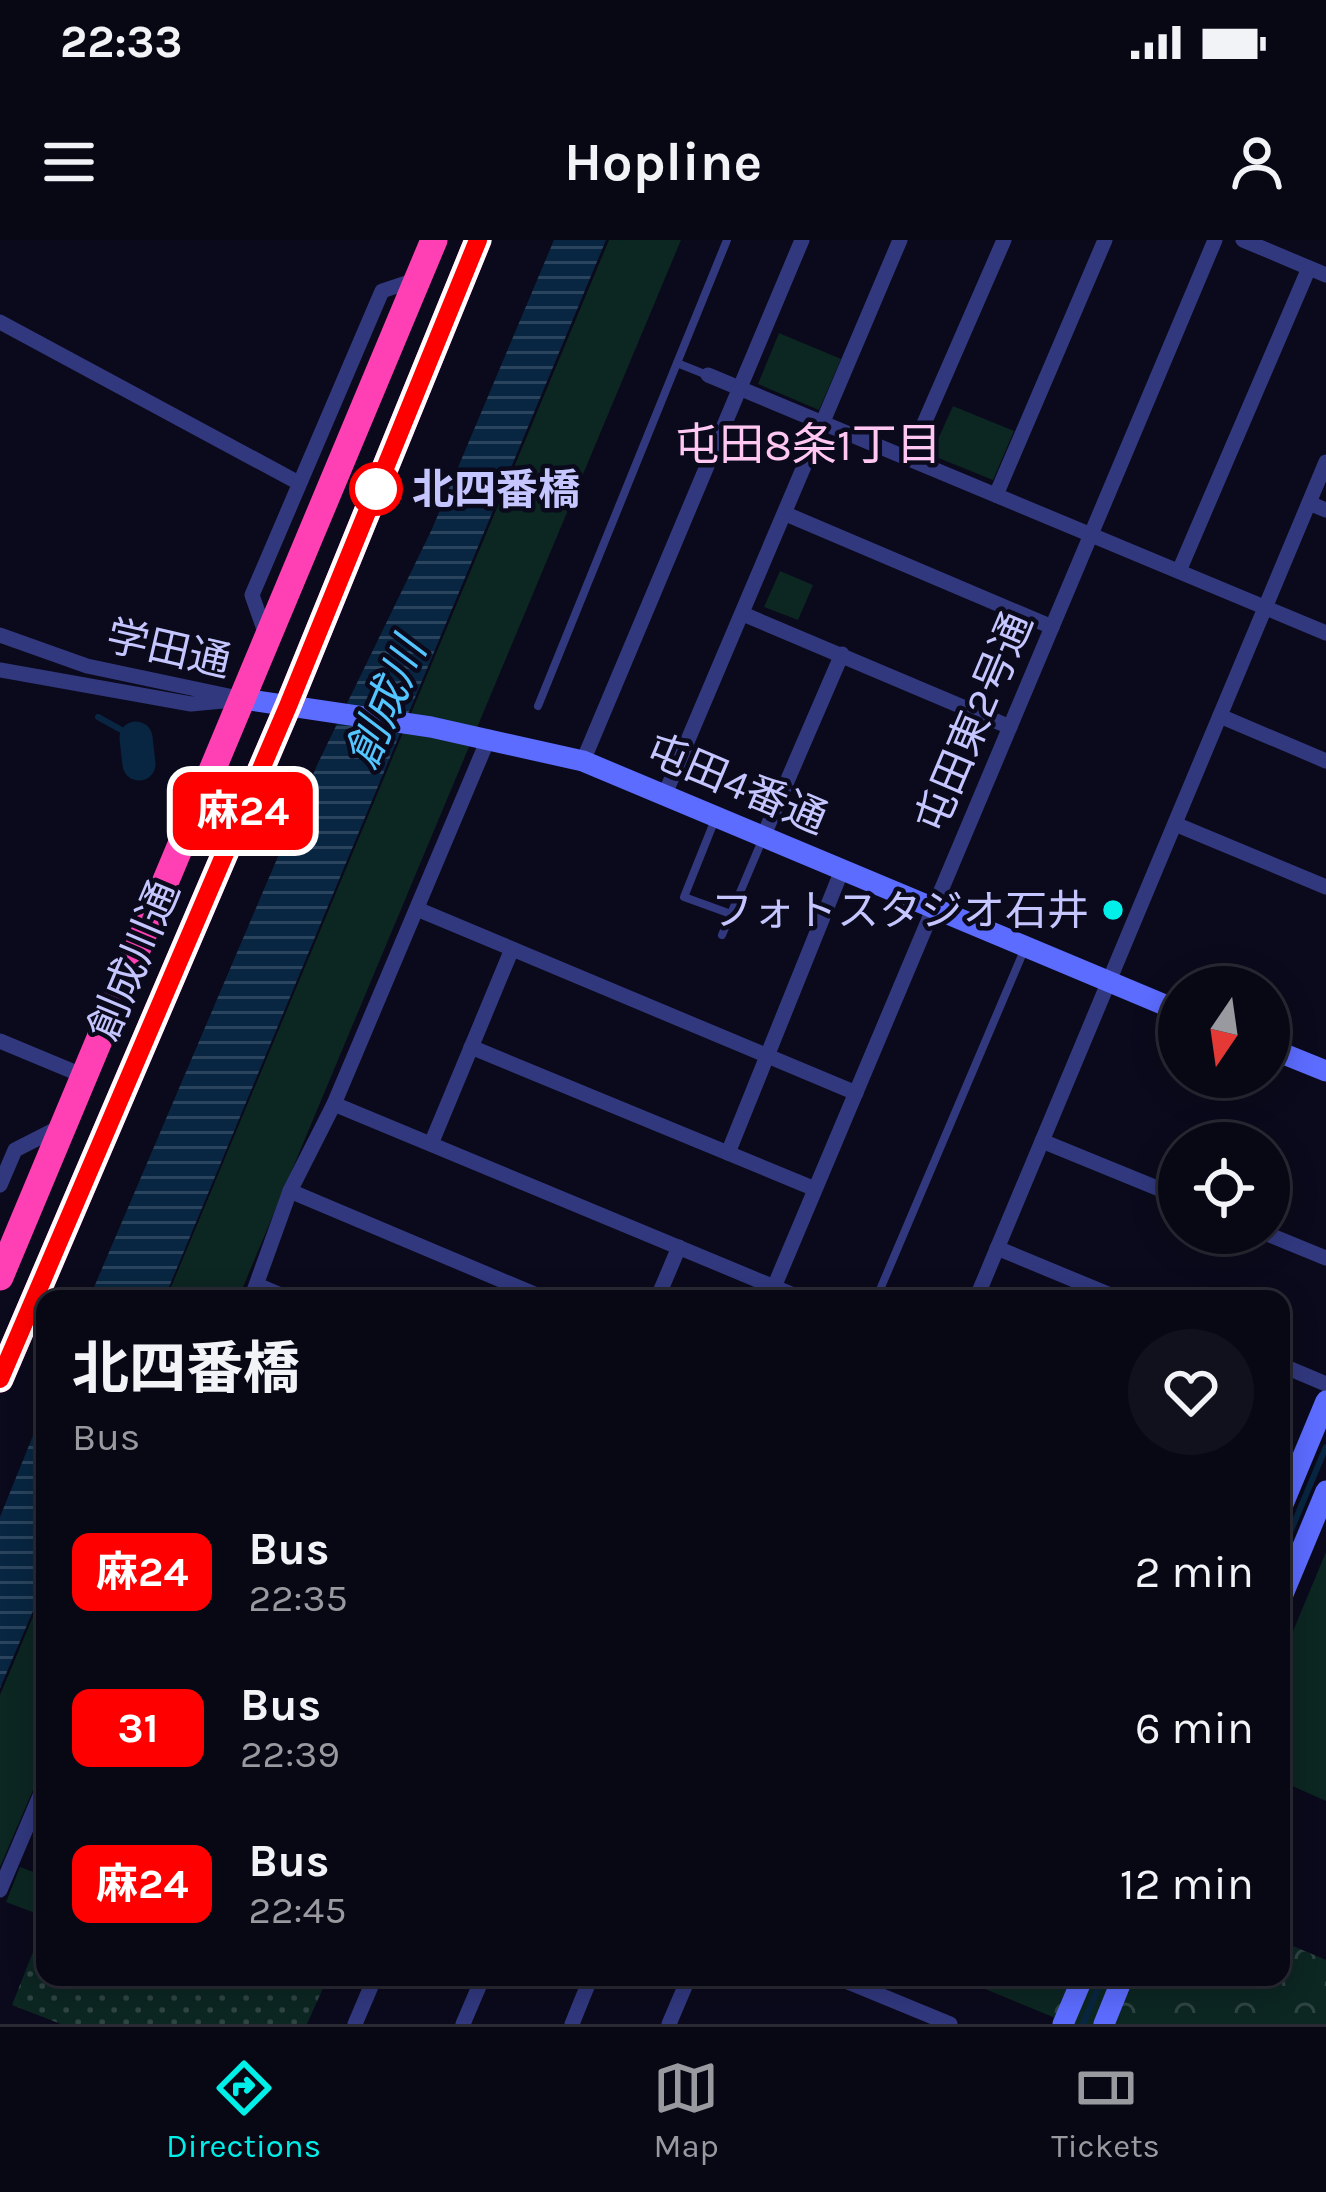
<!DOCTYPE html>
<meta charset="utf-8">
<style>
body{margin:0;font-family:Karla,"Noto Sans JP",sans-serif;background:#11111e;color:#f1f3f6;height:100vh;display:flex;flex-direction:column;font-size:45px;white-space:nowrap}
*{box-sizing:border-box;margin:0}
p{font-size:39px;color:#989aa0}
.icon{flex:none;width:66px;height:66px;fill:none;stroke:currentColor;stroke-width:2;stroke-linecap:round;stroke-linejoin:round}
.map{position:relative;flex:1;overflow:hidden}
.details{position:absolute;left:36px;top:1050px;width:1254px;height:696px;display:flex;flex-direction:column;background:#080815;border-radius:24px;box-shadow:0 6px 30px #0003,0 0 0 3px #292934}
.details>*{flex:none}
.badge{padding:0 24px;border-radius:18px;font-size:42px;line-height:78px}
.needle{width:78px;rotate:193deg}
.controls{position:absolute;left:1158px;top:726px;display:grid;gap:24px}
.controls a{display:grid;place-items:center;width:132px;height:132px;border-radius:50%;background:#080815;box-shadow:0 6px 30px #0003,0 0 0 3px #292934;font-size:60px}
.map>.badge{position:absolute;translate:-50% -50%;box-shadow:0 0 0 6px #fff}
.round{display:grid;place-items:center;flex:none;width:126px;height:126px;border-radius:63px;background:#11111e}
.headline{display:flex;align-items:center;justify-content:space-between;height:204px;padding:0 36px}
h1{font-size:57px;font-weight:700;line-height:90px}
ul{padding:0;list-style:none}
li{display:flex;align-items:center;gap:36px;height:156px;padding:0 36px}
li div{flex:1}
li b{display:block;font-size:45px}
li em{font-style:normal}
li .badge{min-width:132px;font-weight:700;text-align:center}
.status{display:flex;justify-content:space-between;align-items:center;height:84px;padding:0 60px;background:#080815;direction:ltr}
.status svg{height:33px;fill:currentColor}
header{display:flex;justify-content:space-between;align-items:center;height:156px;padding:0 36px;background:#080815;font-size:54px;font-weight:700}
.dock{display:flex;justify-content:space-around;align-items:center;height:168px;border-top:3px solid #292934;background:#080815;font-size:33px;color:#989aa0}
.dock a{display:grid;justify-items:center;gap:6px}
.dock .selected{color:#00f0e9}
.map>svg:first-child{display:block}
.grass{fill:url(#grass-dots)}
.forest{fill:url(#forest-crowns)}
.park{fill:#0c2622}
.water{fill:url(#water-rules)}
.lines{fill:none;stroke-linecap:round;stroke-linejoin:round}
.stream{stroke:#082641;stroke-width:6}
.river{stroke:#082641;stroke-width:33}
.lane{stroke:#31387e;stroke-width:8}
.street{stroke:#31387e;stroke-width:15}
.secondary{stroke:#5c6cff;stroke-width:21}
.highway{stroke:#ff40b4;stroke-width:27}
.line-casing{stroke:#fff;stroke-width:27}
.line{stroke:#f00;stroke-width:18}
.stop-dot{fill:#fff;stroke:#f00;stroke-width:6}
.poi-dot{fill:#00f0e9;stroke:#0b0a1c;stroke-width:4.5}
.labels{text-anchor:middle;stroke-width:9;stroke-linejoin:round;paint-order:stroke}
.stop-label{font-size:42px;font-weight:bold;fill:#c5c5ff;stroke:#0b0a1c;text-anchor:start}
.street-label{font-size:42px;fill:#c5c5ff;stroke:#0b0a1c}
.poi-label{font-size:42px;fill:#c5c5ff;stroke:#0b0a1c;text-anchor:end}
.neighbourhood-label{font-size:45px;fill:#ffc7f2;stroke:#0b0a1c}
.water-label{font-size:45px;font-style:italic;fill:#53c5ff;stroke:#0b0a1c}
</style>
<div class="status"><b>22:33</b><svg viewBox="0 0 49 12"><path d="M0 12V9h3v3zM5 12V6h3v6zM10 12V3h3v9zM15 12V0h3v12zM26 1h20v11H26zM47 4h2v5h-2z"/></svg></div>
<header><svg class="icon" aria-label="menu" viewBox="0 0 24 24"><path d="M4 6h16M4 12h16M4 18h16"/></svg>Hopline<svg class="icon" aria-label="person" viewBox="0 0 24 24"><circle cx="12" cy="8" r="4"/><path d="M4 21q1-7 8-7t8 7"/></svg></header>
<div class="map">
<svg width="1326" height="1784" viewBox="0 0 1326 1784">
<defs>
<pattern id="grass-dots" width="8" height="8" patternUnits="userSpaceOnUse" patternTransform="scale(3)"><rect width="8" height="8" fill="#0c2622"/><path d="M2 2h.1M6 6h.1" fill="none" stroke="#2e4443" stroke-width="1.8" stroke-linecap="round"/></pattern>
<pattern id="forest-crowns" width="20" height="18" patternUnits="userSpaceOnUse" patternTransform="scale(3)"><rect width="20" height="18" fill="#0c2622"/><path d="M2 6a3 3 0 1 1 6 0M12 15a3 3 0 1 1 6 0" fill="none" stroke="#2e4443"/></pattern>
<pattern id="water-rules" width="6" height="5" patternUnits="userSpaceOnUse" patternTransform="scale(3)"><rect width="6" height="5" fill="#082641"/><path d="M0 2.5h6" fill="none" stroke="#2a445e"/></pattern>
</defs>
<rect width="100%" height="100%" fill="#0b0a1c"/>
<!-- grass -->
<path class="grass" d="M45 1682V1737H328L307 1784H61L12 1765Z"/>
<!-- forest -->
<path class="forest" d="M1281 1701 1326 1720V1784H1070L956 1737H1281Z"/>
<!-- park -->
<g class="park">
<path d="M609 0H681L238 1059H166Z"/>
<path d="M779 93 841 119 819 170 758 144Z"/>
<path d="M953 166 1014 191 993 240 931 215Z"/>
<path d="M780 331 813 345 798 380 764 367Z"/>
<path d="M1326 1312V1561L1281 1541V1420Z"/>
<path d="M45 1348V1522L0 1627V1455Z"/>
<path d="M20 1627 45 1636 43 1676 6 1662Z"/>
</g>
<!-- water -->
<g class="water">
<path d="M554 0H606L164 1059H89L318 523 432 289Z"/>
<path d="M45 1166V1343L0 1448V1277Z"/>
</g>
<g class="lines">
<!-- stream -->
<g class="stream">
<path d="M98 477 136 498"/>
<path d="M1281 1314 1326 1207"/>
<path d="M1083 1784 1103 1737"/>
</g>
<!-- river -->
<path class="river" d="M136 498 139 524"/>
<!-- lane -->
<g class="lane">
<path d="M707 135 677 123 727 0"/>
<path d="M538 466 677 123"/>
<path d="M716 577 684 657 731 674"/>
<path d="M722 695 763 598"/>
<path d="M876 1059 1025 708"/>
</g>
<!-- street -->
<g class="street">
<path d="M1243 0 1326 35"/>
<path d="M0 82 297 242"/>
<path d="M708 135 1326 393"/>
<path d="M909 218 1004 0"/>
<path d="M996 255 1105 0"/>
<path d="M1309 263 1326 270"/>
<path d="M786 274 1052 387"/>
<path d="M1179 331 1309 28"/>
<path d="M743 374 1010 487"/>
<path d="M0 395 87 426 243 459"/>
<path d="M266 395 252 355 382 51 415 40"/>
<path d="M0 430 191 464 234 460"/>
<path d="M1220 476 1326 521"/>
<path d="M583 521 802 0"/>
<path d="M665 554 900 0"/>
<path d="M1175 584 1326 647"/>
<path d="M763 597 842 414"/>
<path d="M417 669 856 853"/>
<path d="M0 801 84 836"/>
<path d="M471 807 815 949"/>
<path d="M334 864 803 1059"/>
<path d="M1042 901 1179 957"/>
<path d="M431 904 512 709"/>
<path d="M728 913 842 630"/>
<path d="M0 945 15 910 64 885"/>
<path d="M290 951 546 1059"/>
<path d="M1265 993 1326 1018"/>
<path d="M997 1008 1120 1059"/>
<path d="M257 1045 290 1059"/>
<path d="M251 1059 290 951 334 864 489 497"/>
<path d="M657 1059 679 1007"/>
<path d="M769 1059 1215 0"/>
<path d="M976 1059 1326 222"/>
<path d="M1281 1125 1326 1144"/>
<path d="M0 1650 45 1544"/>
<path d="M836 1737 950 1784"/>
<path d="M355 1784 375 1737"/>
<path d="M463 1784 483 1737"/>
<path d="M572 1784 591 1737"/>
<path d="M669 1784 689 1737"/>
</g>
<!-- secondary -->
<g class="secondary">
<path d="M243 459 431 487 583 521 1179 771"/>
<path d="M1269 808 1326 831"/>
<path d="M1281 1269 1326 1161"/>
<path d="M1281 1359 1326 1251"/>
<path d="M1063 1784 1083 1737"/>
<path d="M1104 1784 1123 1737"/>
</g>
<!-- highway -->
<g class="highway">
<path d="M0 1037 434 0"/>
<path d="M0 1139 288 466 478 0"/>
</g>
</g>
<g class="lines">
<!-- line casing -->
<g class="line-casing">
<path id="line" d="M0 1139 288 466 478 0"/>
</g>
<!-- line -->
<use href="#line" class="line"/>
</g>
<!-- markers -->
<circle class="stop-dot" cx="376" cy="249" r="24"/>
<circle class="poi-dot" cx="1113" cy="670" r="12"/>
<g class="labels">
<!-- stop labels -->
<g class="stop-label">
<text x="412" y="264">北四番橋</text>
</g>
<!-- street labels -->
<g class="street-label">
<text transform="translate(169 408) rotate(13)" y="15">学田通</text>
<text transform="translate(973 482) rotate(-67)" y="15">屯田東2号通</text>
<text transform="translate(737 543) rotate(23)" y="15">屯田4番通</text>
<text transform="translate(133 720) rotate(-67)" y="15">創成川通</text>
</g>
<!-- poi labels -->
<g class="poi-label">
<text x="1089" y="685">フォトスタジオ石井</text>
</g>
<!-- neighbourhood labels -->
<g class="neighbourhood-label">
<text x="808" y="220">屯田8条1丁目</text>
</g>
<!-- water labels -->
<g class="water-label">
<text transform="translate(385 463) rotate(-67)" y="16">創成川</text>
</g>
</g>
</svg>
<div class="controls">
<a><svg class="needle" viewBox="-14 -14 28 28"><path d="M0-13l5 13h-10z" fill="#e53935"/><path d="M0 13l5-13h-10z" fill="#989aa0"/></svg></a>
<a><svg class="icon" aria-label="locate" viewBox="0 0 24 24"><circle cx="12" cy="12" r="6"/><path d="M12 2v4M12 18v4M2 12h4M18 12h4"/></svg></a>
</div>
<b class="badge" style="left:243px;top:571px;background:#f00;color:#fff">麻24</b>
<section class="details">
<div class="headline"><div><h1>北四番橋</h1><p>Bus</p></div><a class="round"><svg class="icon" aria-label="heart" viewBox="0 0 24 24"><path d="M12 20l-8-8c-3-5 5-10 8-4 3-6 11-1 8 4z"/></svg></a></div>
<ul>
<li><span class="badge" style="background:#f00;color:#fff">麻24</span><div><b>Bus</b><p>22:35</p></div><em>2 min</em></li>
<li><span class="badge" style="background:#f00;color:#fff">31</span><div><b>Bus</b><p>22:39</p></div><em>6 min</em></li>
<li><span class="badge" style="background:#f00;color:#fff">麻24</span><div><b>Bus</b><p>22:45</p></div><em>12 min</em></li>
</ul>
</section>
</div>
<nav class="dock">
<a class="selected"><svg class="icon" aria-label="directions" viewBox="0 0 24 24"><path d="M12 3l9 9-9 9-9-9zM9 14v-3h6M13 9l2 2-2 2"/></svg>Directions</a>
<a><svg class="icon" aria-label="map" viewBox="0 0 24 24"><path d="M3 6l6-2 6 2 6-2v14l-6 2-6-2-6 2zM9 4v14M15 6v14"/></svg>Map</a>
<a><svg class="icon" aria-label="tickets" viewBox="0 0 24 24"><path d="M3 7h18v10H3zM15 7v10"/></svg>Tickets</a>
</nav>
